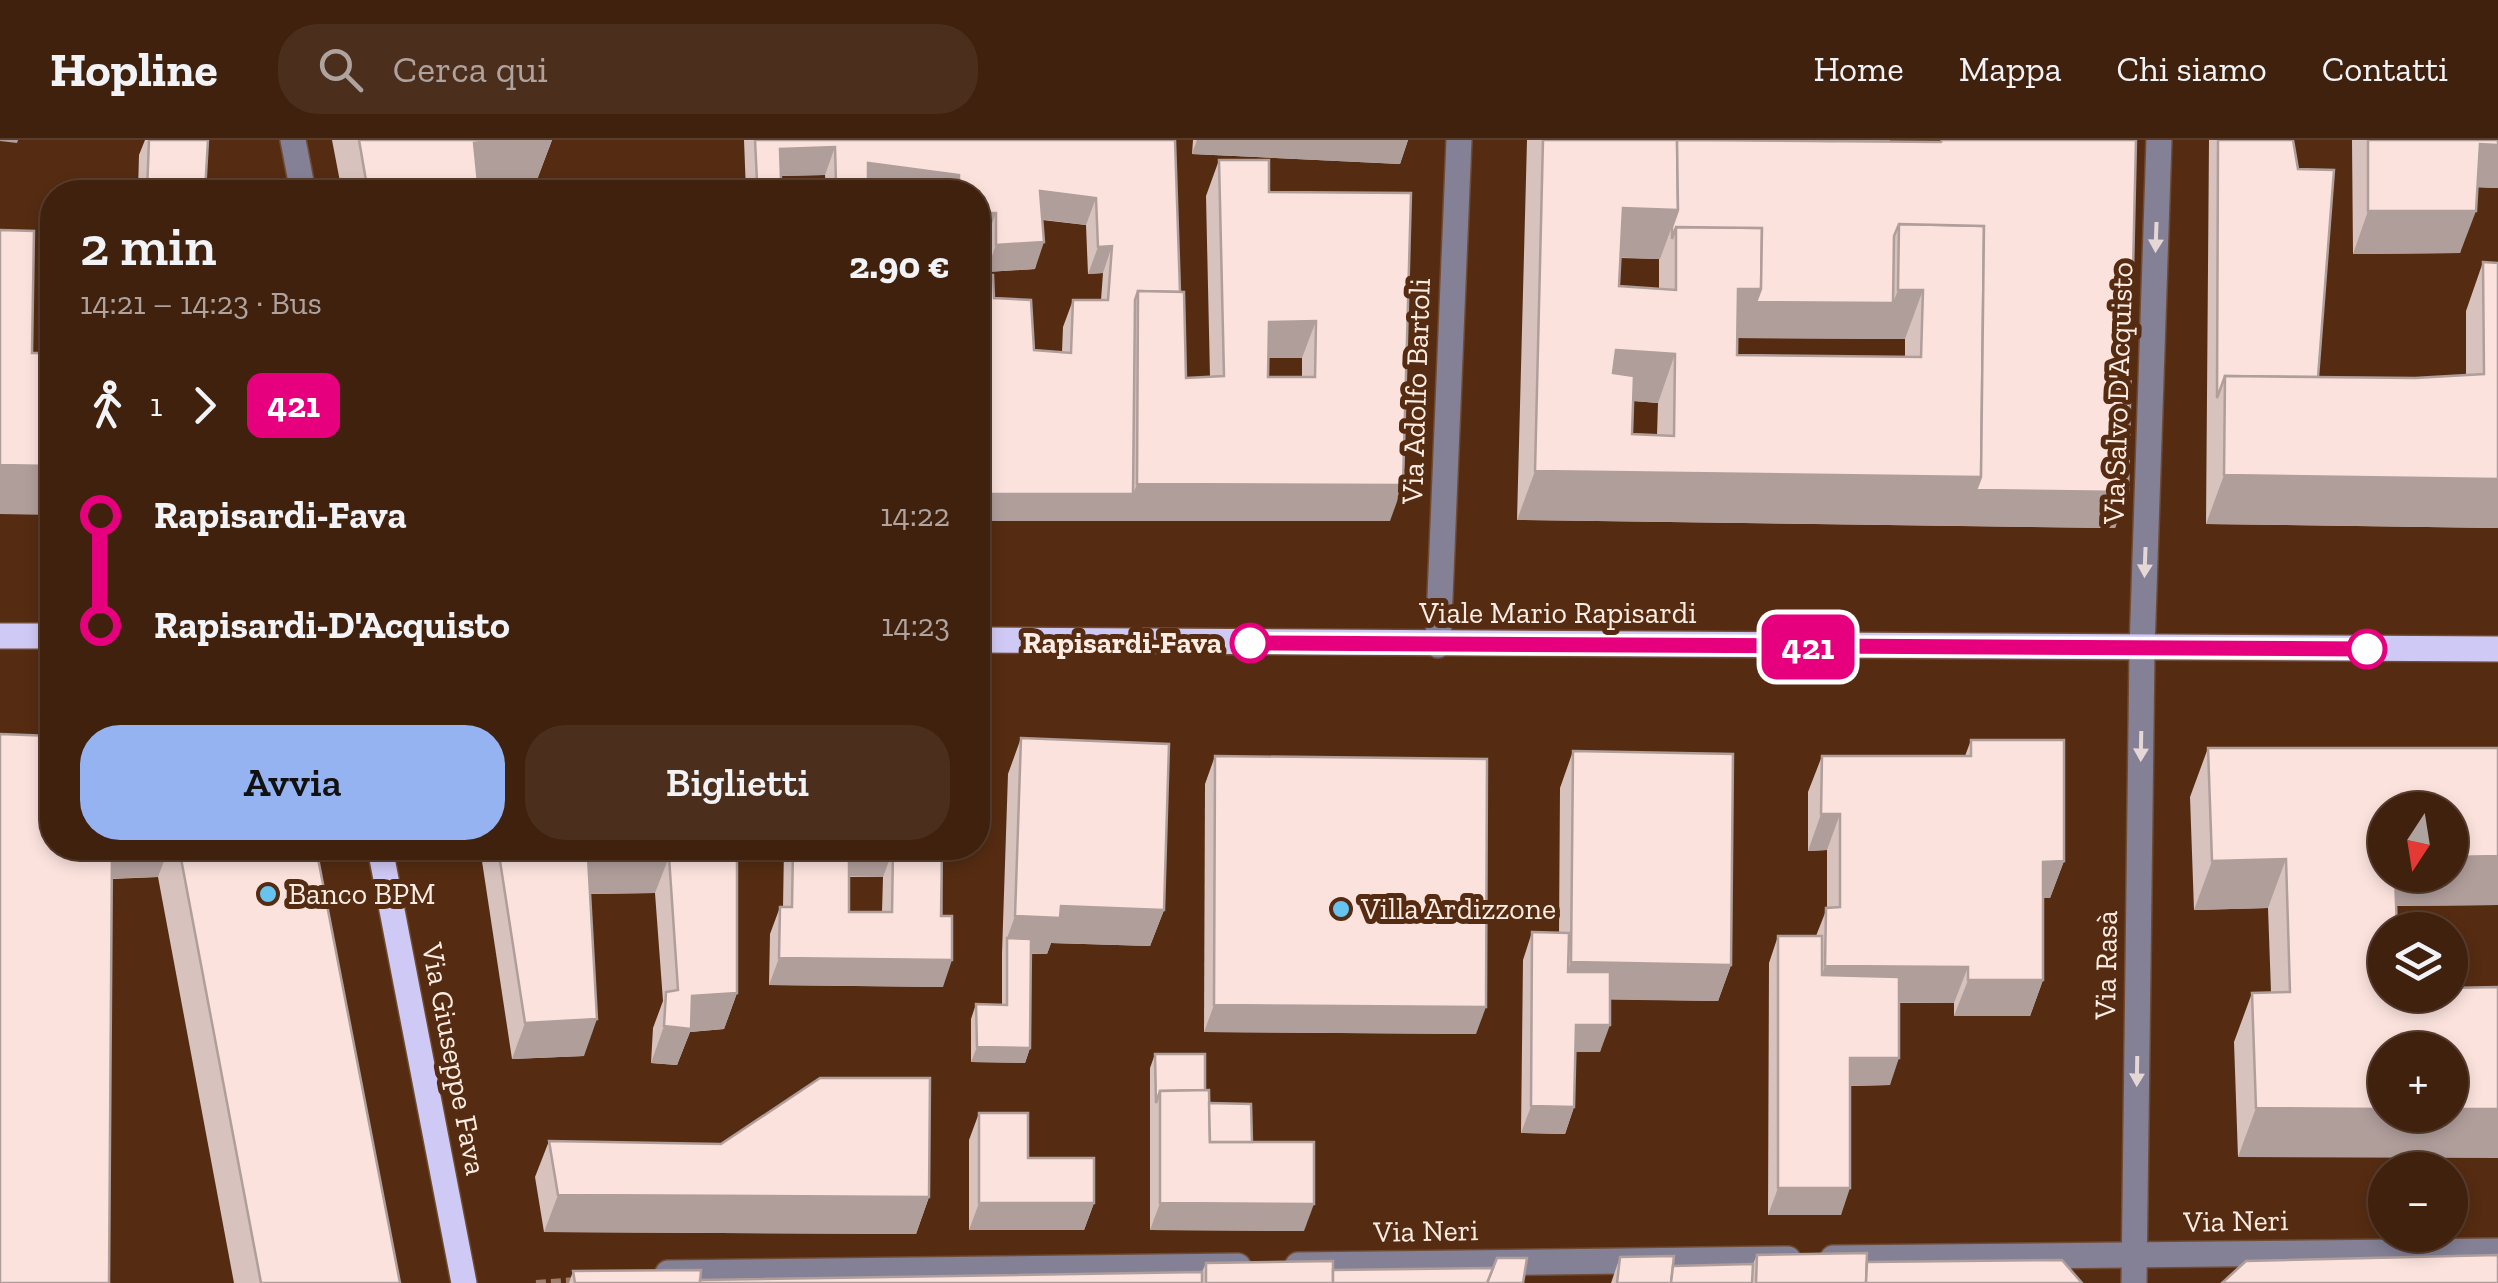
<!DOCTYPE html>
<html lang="it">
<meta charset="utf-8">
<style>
body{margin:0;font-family:"Zilla Slab",serif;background:#4b2e1c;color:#f1f3f6;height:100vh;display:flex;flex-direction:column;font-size:38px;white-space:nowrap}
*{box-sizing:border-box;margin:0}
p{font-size:32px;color:#aea39e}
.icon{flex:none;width:55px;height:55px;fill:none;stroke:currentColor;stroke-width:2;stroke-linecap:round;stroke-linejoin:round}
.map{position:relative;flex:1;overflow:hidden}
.panel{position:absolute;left:40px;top:40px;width:950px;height:680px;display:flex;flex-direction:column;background:#40210e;border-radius:40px;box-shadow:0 5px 15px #0003,0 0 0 2px #593e2e}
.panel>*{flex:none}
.badge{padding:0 20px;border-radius:15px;font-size:35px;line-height:65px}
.needle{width:65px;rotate:192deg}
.tools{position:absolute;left:2368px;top:652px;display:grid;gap:20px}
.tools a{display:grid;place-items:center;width:100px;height:100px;border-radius:50%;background:#40210e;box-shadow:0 5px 15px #0003,0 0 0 2px #593e2e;font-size:50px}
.map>.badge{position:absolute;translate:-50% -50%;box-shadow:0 0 0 5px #fff}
.legs{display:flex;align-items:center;gap:15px;height:110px;padding:0 40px;font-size:32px}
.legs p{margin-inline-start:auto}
.head{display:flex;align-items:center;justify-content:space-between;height:170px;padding:0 40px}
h1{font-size:55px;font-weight:600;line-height:75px}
.primary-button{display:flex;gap:20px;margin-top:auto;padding:20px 40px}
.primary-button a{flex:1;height:115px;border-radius:40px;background:#95b2f1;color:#111;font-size:40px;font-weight:600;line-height:115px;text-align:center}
.primary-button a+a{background:#4b2e1c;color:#f1f3f6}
ul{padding:0 40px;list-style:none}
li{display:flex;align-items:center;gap:35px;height:110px;font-size:38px}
li i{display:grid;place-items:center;width:15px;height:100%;margin:0 12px;background:currentColor}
li i::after{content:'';width:25px;height:25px;margin:-12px;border:8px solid;border-radius:50%;background:#40210e}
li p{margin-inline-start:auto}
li:first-child i{background:linear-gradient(#0000 50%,currentColor 0)}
li:last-child i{background:linear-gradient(currentColor 50%,#0000 0)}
header{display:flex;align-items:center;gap:60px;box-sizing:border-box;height:140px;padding:0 50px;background:#40210e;border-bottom:2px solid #593e2e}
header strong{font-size:48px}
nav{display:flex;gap:55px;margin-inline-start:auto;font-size:35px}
.search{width:700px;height:90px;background:#4b2e1c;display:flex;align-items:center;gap:25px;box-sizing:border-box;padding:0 35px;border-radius:40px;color:#aea39e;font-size:38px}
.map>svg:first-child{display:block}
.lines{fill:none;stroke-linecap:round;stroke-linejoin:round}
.minor-casing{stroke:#704b34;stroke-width:28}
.major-casing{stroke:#704b34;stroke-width:28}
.path{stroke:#9d7e6c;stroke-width:6;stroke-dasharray:10 5;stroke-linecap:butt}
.minor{stroke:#848197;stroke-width:25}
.major{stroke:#cfc9f5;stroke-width:25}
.wall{fill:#d8c2be;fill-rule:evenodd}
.shaded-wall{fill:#b09e9b}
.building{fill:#fbe2dd;stroke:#b09e9b;stroke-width:2.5;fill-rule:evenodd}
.oneway{fill:#e5d7d5}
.line-1-casing{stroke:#fff;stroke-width:22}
.line-1{stroke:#e6007e;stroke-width:15}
.stop-1-dot{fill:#fff;stroke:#e6007e;stroke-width:5}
.poi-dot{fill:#67c4f0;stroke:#552c12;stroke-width:4}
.labels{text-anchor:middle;stroke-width:10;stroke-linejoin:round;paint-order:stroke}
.street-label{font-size:30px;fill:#fdede4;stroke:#552c12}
.stop-label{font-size:30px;font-weight:bold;fill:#fdede4;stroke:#552c12;text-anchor:end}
.poi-label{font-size:30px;fill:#fdede4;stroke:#552c12;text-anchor:start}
</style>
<header>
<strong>Hopline</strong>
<div class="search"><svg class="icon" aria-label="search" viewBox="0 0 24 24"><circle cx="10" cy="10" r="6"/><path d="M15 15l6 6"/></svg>Cerca qui</div>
<nav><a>Home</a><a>Mappa</a><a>Chi siamo</a><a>Contatti</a></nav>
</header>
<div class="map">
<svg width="2498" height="1143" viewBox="0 0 2498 1143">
<rect width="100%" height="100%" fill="#552c12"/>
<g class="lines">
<!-- minor casing -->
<g class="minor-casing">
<g id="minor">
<path d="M293 0 303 52"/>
<path d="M1438 505 1459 0"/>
<path d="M1833 1118 2498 1111"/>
<path d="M1298 1125 1788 1119"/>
<path d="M668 1133 1238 1126"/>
<path d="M2134 1143 2142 509 2159 0"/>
</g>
</g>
<!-- major casing -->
<g class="major-casing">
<g id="major">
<path d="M0 496H52"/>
<path d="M978 500 2498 509"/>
<path d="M380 708 464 1143"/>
</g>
</g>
<!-- path -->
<path class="path" d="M536 1143 576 1140"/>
<!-- minor -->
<use href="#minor" class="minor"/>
<!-- major -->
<use href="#major" class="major"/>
</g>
<!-- wall -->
<g class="wall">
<path d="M145 0H208L205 52H138L139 15Z"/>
<path d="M332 0H552L535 45 479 50V52H342Z"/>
<path d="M744 0H1175L1180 152 1186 238 1210 237 1206 56 1219 20 1269 52 1390 381H978L994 158 1034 210 1062 212 1063 187 1073 160H1101L1103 133 1088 134 1086 85 1042 80 1035 129 986 132V100L978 52H878L865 51V52H826L825 35 781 36 777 52H746ZM1269 218H1302V237H1268Z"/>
<path d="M1193 0H1408L1400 24 1192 14Z"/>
<path d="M1527 0H1890L1889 2 2128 352 2115 388 1517 380ZM1620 118 1659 119V149L1619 146ZM1737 198 1905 199V217L1737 215ZM1633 261 1658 263 1657 295 1632 294Z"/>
<path d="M2209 0H2293L2318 237 2415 238 2466 235V171L2483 122 2498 388 2206 384Z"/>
<path d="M2352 0H2498V48L2477 47 2460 113 2353 114Z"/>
<path d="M1021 598 1164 770 1150 806 1051 803 1047 814H1031L1030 908 1025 923 971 922V879L976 864 1002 865V813L1008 634Z"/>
<path d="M1971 600 2064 721 2050 758H2043V840L2030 876H1954V863H1899L1890 945 1850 946 1841 1075H1768L1769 823 1778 796H1816L1827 768V710L1808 711V652L1822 616H1965Z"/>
<path d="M2208 608H2498V765L2396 766 2238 1017 2234 902 2252 853 2271 852 2268 768 2194 770 2190 657Z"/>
<path d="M1573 611 1731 825 1718 861 1610 859 1600 912H1576L1574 967 1565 994 1521 993 1523 820 1532 792 1559 793 1560 648Z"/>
<path d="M1215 616 1476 894 1204 892 1205 644Z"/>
<path d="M52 708H316L400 1143H234L158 737 112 739Z"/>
<path d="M480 708H737V853L724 889 690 892 677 925 651 923 653 888 663 861 655 753 590 754 584 916 512 919Z"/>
<path d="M784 708H942L943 847 769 845 770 794 780 767H783ZM849 737H883L882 772H849Z"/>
<path d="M1155 914 1205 950 1209 963 1252 1002 1304 1091 1150 1090V928Z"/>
<path d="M979 973 1028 1018 1094 1063 1084 1090H969V1000Z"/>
<path d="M549 1001 929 1057 916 1094 544 1092 535 1037Z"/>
<path d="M1757 1115 1867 1122 2082 1143H1611L1620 1117 1673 1126 1753 1124Z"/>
<path d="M1206 1123 1523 1143H569L573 1131 700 1140 1202 1132Z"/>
</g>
<!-- shaded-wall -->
<g class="shaded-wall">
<path d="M0 0H18L17 3 0 1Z"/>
<path d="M511 0H552L535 45 456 52 474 3Z"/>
<path d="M1197 0H1408L1400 24 1192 14Z"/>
<path d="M1831 0H1890L1882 22Z"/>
<path d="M2480 4 2498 5V48L2465 47Z"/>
<path d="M835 7 825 35 771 36 780 9Z"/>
<path d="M868 23 959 35 953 52H878L865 51V52H833L836 43Z"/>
<path d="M781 39 777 52H753L757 41Z"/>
<path d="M1040 51 1096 58 1086 85 1030 78Z"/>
<path d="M1623 68 1678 70 1660 119 1605 117Z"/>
<path d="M2368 71H2476L2460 113 2353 114Z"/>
<path d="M978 73H996L986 100H978Z"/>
<path d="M1044 102 1035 129 986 132 996 105Z"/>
<path d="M1112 106 1103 133 1088 134 1098 107Z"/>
<path d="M1738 149H1761L1893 163 1898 150H1923L1905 199 1720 198Z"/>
<path d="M1316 181 1302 218H1256L1269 182Z"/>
<path d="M1616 210 1675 214 1658 263 1598 258Z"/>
<path d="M0 325 52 326V375L0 374Z"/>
<path d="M1535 331 1981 337 2128 352 2115 388 1517 380Z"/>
<path d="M2224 335 2498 339V388L2206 384Z"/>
<path d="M1137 344 1403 345 1390 381H978V354H1133Z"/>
<path d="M1821 674H1840L1827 710 1808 711Z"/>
<path d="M106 708H169L158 737 94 739Z"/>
<path d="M849 709 893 710 883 737 839 736Z"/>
<path d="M2498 716V765L2376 766 2388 735H2450V717Z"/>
<path d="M588 717H669L655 753 575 754Z"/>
<path d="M2286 719 2268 768 2194 770 2212 721Z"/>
<path d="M2064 721 2050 758H2030L2043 722Z"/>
<path d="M1061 766 1164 770 1150 806 1051 803 1047 814 1007 813V798L1015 776Z"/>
<path d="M779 818 952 820 943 847 769 845Z"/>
<path d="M1571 822 1731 825 1718 861 1558 859Z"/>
<path d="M1825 826 1968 827 1954 863 1812 862Z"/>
<path d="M1968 840H2043L2030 876H1954Z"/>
<path d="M737 853 724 889 690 892 677 925 651 923 664 886 692 856Z"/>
<path d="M1214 865 1486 867 1476 894 1204 892Z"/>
<path d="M597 879 584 916 512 919 525 883Z"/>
<path d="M1576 885H1610L1600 912H1566Z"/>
<path d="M977 907 1030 908 1025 923 971 922Z"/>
<path d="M1850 918H1899L1890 945 1840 946Z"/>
<path d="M1531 966 1574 967 1565 994 1521 993Z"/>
<path d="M2256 968 2385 969V975H2450V969H2498V1018L2238 1017Z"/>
<path d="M1778 1048H1850L1841 1075H1768Z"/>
<path d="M558 1055 929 1057 916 1094 544 1092Z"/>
<path d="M979 1063H1094L1084 1090H969Z"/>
<path d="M1160 1063 1314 1064 1304 1091 1150 1090Z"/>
</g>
<!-- building -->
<g class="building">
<path d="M149 0H208L205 52H147Z"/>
<path d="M359 0H511L474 3 479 52H368Z"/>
<path d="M755 0H1175L1180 152 1138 151 1135 160 1133 354H978V135H993L994 158 1031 160 1034 210 1071 213 1073 160H1108L1112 106 1098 107 1096 58 1040 51 1044 102 996 105V73H978V52H959V35L868 23V43H836L835 7 780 9 781 39 757 41Z"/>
<path d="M1543 0H1677L1678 70 1623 68 1619 146 1676 150V87L1762 88 1761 149H1738L1737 215 1921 217 1923 150H1898L1899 84 1984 86 1981 337 1535 331ZM1616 210 1675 214 1674 296 1632 294 1634 236 1613 233Z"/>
<path d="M1677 0 1941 2 1942 0H2136L2128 352 1976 350 1981 337 1984 86 1899 84 1894 96 1893 163 1756 162 1761 149 1762 88 1676 87 1672 99V87L1678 70Z"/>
<path d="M1752 0H1834V1Z"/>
<path d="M2218 0H2293L2298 29 2334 30 2318 237 2225 236 2217 258Z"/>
<path d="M2368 0H2498V5L2480 4 2476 71H2368Z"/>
<path d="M1219 20H1269V52L1411 53 1403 345 1137 344 1138 151 1184 152 1186 238 1224 236ZM1316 181 1315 237H1268L1269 182Z"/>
<path d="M0 90 34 91 32 213H52V326L0 325Z"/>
<path d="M2483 122 2498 123V339L2224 335 2225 236 2415 238 2484 234Z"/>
<path d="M0 594 52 596V708H112L109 1143H0Z"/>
<path d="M1021 598 1169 604 1164 770 1061 766 1060 778 1015 776Z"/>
<path d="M1971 600H2064V721L2043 722V840H1968V827L1825 826 1826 768 1840 767V674H1821L1822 616H1971Z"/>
<path d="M2208 608H2498V716L2450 717V670H2385V735H2395L2397 790H2385V855H2450V848L2498 847V969H2450V910H2385V969L2256 968 2252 853 2290 852 2286 719 2212 721Z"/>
<path d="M1573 611 1733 614 1731 825 1571 822Z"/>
<path d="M1215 616 1487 619 1486 867 1214 865Z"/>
<path d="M179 708H316L400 1143H261Z"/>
<path d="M498 708H737V853L692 856 691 889 664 886 666 852 678 850 669 717H588L597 879 525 883Z"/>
<path d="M793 708H942L941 776H952V820L779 818 780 767H792ZM849 709 893 710 892 772H849Z"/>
<path d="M1532 792 1569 793 1568 832H1610V885H1576L1574 967 1531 966Z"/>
<path d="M1778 796H1822V835L1899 837V918H1850V1048H1778Z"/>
<path d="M1007 798 1031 799 1030 908 977 907 976 864 1007 865Z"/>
<path d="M1155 914H1205V950L1160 951 1156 963Z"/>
<path d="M820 938H930L929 1057 558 1055 549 1001 721 1004Z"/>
<path d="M1209 950 1210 1002H1314V1064L1160 1063V951Z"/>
<path d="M1209 963 1251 964 1252 1002H1210Z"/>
<path d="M979 973H1028V1018H1094V1063H979Z"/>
<path d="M1867 1113 1866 1143H1756L1757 1115Z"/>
<path d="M2498 1115V1143H2222L2246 1121Z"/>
<path d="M1674 1116 1671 1143H1617L1620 1117Z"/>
<path d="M1497 1118H1527L1523 1143H1487Z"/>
<path d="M2062 1120 2082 1143H1866L1867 1122Z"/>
<path d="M1333 1121V1143H1206V1123Z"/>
<path d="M1753 1124 1752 1143H1671L1673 1126Z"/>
<path d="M1493 1128 1487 1143H1333V1130Z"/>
<path d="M701 1130 700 1143H575L573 1131Z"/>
<path d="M1202 1132V1143H700V1140Z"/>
</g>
<!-- one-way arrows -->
<defs><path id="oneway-solid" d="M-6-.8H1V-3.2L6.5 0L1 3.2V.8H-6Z" transform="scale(2.5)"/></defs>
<g class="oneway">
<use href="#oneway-solid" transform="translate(2156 97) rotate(92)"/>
<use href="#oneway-solid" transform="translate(2145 422) rotate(92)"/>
<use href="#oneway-solid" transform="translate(2141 606) rotate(91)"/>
<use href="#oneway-solid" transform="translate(2137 931) rotate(91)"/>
</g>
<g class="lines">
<!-- line-1 casing -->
<g class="line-1-casing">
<path id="line-1" d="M1250 503 2367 509"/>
</g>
<!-- line-1 -->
<use href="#line-1" class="line-1"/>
</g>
<!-- markers -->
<g class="stop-1-dot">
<circle cx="1250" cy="503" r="18"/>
<circle cx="2367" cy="509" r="18"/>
</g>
<g class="poi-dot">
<circle cx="268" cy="754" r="10"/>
<circle cx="1341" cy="769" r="10"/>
</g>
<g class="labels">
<!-- street labels -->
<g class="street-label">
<text transform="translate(1416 251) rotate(-88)" y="10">Via Adolfo Bartoli</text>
<text transform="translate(2118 253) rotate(-88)" y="10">Via Salvo D'Acquisto</text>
<text x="1558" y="483">Viale Mario Rapisardi</text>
<text transform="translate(2106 825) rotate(-89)" y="10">Via Rasà</text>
<text transform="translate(454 919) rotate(79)" y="10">Via Giuseppe Fava</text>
<text transform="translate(2236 1081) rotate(-1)" y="10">Via Neri</text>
<text transform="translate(1426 1091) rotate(-1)" y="10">Via Neri</text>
</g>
<!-- stop labels -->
<g class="stop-label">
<text x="1222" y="513">Rapisardi-Fava</text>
</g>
<!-- poi labels -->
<g class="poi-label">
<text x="288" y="764">Banco BPM</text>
<text x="1361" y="779">Villa Ardizzone</text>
</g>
</g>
</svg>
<div class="tools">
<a><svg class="needle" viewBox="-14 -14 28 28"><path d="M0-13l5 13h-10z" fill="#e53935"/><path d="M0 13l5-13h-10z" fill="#aea39e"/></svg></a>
<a><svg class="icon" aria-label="layers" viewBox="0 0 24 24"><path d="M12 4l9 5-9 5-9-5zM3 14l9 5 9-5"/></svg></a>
<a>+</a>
<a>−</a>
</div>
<b class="badge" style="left:1808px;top:507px;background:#e6007e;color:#fff">421</b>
<section class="panel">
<div class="head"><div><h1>2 min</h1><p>14:21 – 14:23 · Bus</p></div><b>2.90 €</b></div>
<div class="legs"><svg class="icon" aria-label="walk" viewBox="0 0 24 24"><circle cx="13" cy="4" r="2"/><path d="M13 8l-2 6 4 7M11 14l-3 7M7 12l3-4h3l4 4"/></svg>1<svg class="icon" aria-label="forward" viewBox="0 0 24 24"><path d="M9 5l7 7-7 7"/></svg><b class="badge" style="background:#e6007e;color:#fff">421</b></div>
<ul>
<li><i style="color:#e6007e"></i><b>Rapisardi-Fava</b><p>14:22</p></li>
<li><i style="color:#e6007e"></i><b>Rapisardi-D'Acquisto</b><p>14:23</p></li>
</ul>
<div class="primary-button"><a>Avvia</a><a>Biglietti</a></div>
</section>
</div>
